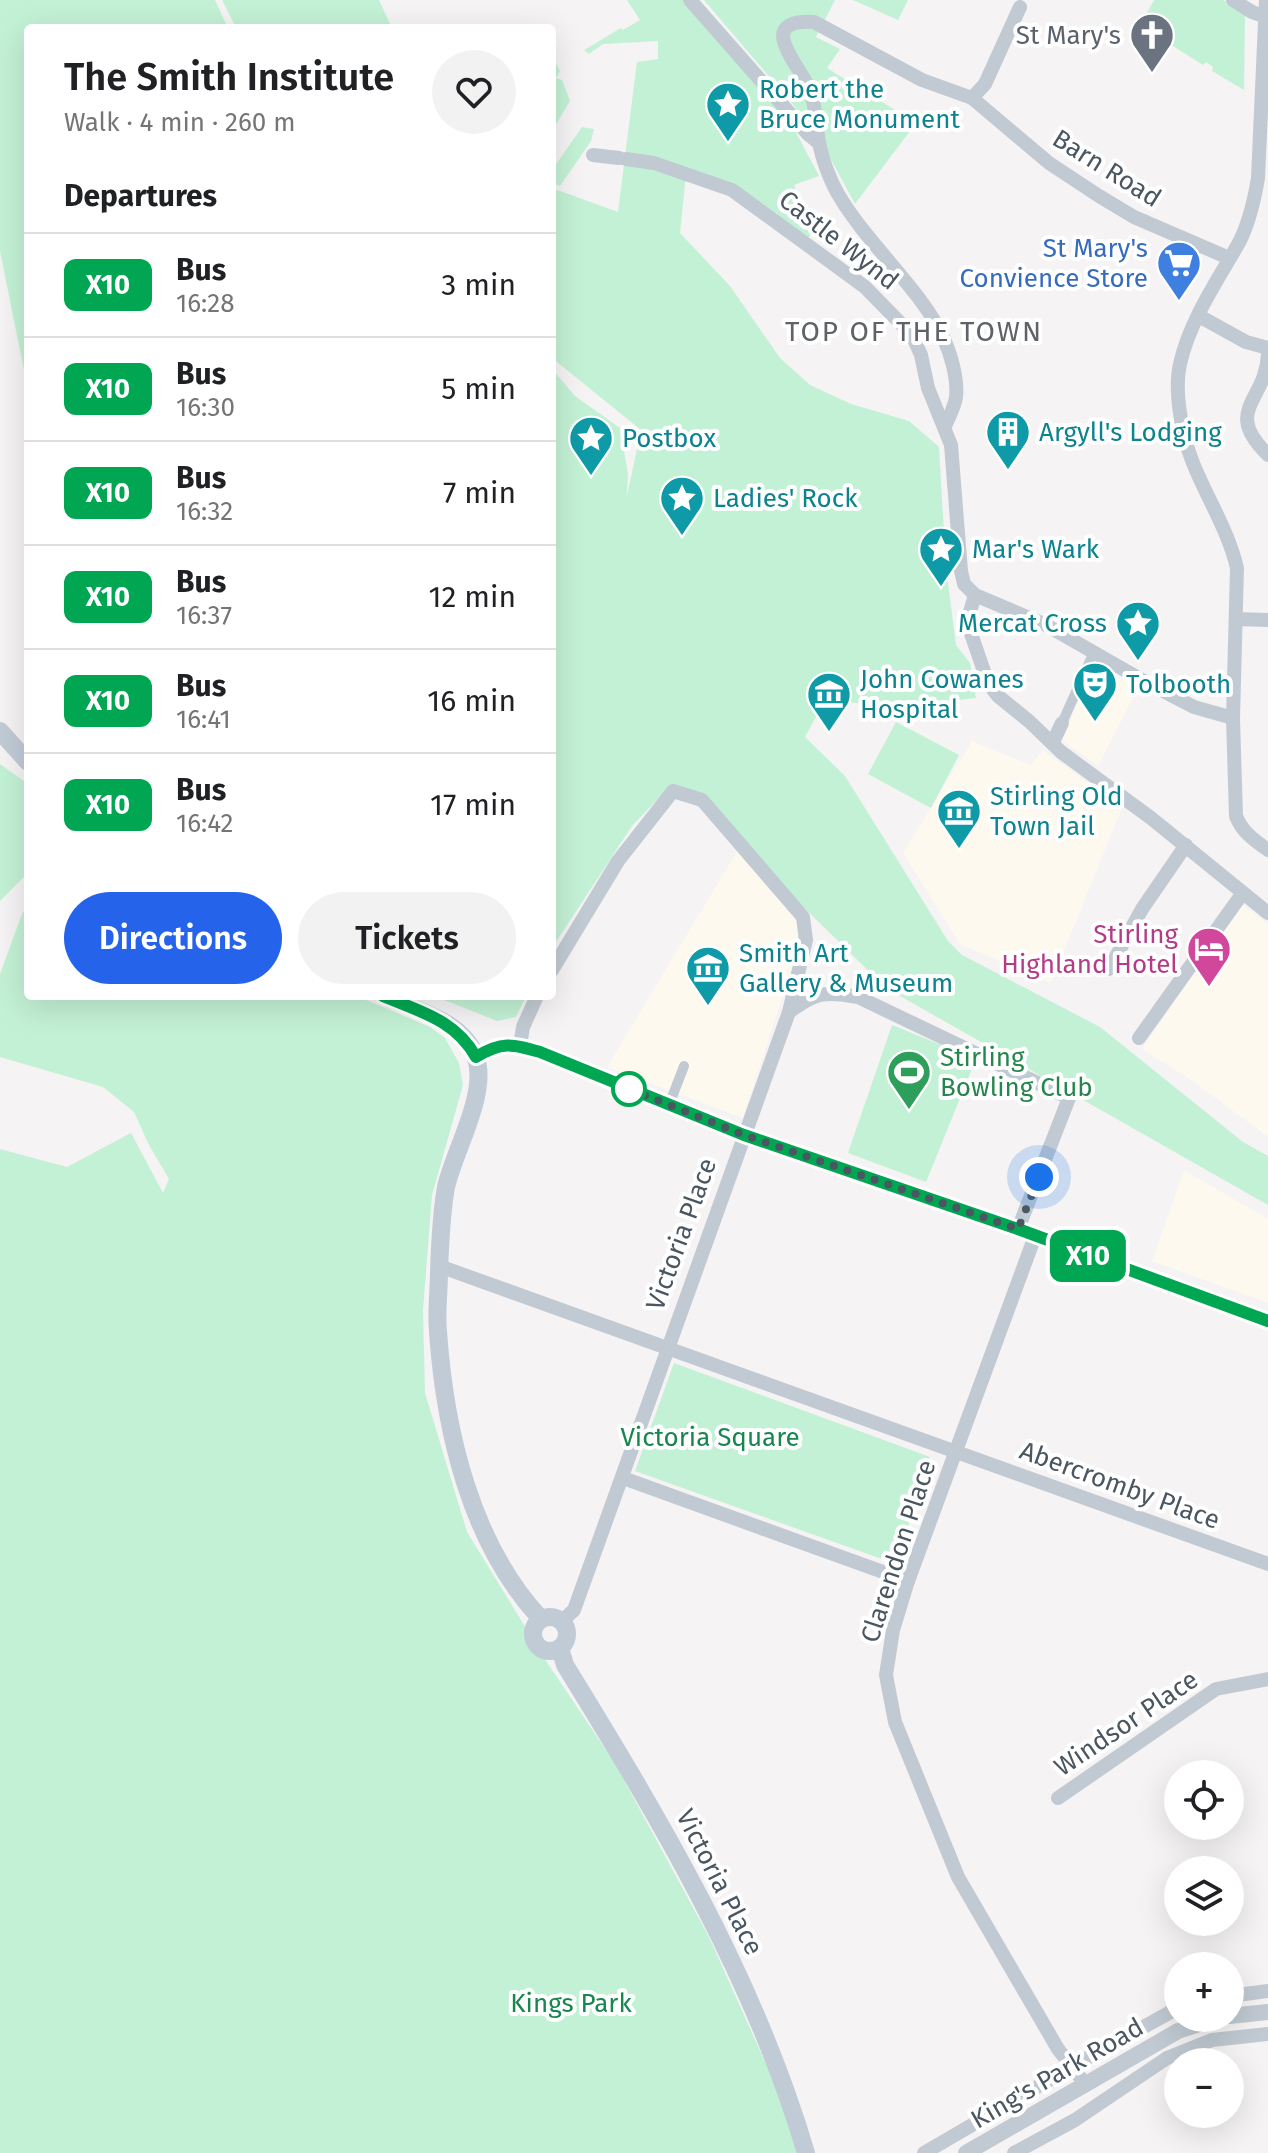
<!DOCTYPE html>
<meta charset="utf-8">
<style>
body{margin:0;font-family:"Fira Sans",sans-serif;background:#f2f2f2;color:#202124;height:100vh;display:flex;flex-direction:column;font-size:30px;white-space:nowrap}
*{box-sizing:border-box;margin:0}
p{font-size:26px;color:#757577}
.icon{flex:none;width:44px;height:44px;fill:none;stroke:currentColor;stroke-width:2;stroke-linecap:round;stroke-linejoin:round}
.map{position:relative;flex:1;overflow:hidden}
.drawer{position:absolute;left:24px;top:24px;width:532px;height:976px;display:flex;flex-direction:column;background:#fff;border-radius:8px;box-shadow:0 8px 32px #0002}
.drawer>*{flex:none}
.badge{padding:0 16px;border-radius:12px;font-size:28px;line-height:52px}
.tools{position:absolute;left:1164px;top:1760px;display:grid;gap:16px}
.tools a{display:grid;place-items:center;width:80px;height:80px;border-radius:50%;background:#fff;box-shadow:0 8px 32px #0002;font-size:40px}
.you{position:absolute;width:40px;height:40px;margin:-20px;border:6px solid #fff;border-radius:50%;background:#1a73e8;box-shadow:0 0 0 12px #1a73e833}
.map>.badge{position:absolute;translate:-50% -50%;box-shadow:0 0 0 4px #fff}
h2{padding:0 40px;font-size:30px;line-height:72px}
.round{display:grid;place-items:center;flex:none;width:84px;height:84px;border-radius:42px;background:#f2f2f2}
.head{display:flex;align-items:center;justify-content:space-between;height:136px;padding:0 40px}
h1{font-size:38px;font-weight:600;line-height:60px}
.cta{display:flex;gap:16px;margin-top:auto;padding:16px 40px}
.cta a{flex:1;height:92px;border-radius:48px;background:#2563eb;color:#fff;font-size:32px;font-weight:600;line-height:92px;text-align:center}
.cta a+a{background:#f2f2f2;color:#202124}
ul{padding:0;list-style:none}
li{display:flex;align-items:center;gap:24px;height:104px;padding:0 40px;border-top:2px solid #e0e0e0}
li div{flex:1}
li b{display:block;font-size:30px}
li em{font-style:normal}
li .badge{min-width:88px;font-weight:700;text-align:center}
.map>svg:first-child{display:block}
.commercial{fill:#fdf9ef}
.green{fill:#c3f1d5}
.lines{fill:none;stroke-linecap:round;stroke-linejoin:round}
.pedestrian{stroke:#c1cad2;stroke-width:10}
.minor{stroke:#c1cad2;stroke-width:14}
.tertiary{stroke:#c1cad2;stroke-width:16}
.secondary{stroke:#c1cbd6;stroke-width:18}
.line-casing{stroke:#fff;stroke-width:18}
.line{stroke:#00a651;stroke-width:12}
.walk{stroke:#4a5661;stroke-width:8;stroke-dasharray:0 14.4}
.stop-dot{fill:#fff;stroke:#00a651;stroke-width:4}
.labels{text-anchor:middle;stroke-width:8;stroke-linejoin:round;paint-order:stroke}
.worship-label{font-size:26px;fill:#5b616d;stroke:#fff;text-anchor:end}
.culture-label{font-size:26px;fill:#0d838f;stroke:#fff;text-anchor:start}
.street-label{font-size:26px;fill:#4a5661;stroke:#fff}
.shop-label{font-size:26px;fill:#366cbe;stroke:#fff;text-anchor:end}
.hotel-label{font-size:26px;fill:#b23c85;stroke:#fff;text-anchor:end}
.leisure-label{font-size:26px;fill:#27864d;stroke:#fff;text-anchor:start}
.park-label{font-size:26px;fill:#17864f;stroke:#fff}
.neighbourhood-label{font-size:28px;letter-spacing:2px;fill:#5f6368;stroke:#fff}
</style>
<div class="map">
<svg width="1268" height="2153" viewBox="0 0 1268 2153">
<rect width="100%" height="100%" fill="#f5f3f3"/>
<!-- commercial -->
<g class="commercial">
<path d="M1093 665 1138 688 1098 766 1062 740Z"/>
<path d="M972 741 1031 765 1043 750 1122 808 1051 983 960 944 903 853Z"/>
<path d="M741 845 797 921V952L743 1118 607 1067Z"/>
<path d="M1242 904 1268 924V1137L1194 1082 1142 1049Z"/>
<path d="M1184 1170 1268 1219V1303L1152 1261Z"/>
</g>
<!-- green -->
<g class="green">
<path d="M0 0H215L228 28H28V407L24 370 0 251Z"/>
<path d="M222 0H379L392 28H236Z"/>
<path d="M627 0H685L707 30 790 121 819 176 794 185 811 235 805 241 754 204 686 174 680 233 730 286 780 358 810 385 851 404 909 421 939 447 946 567 956 645 970 663 976 698 890 708 843 701 823 704 805 737 845 776 948 941 962 955 1100 1027 1243 1142 1268 1156V1205L886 988 783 887 702 794 671 785 632 826 552 948V369L575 396 620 428 628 474 627 496 641 430 552 358V188L618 212 637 62 658 59V41L603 44 589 54 584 50 621 28 623 30 640 20Z"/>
<path d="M704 0H835L816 37 840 49 827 68 916 123 855 204 822 143 795 107Z"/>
<path d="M853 0H908L898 20Z"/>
<path d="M1154 0H1223L1245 15 1244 90 1212 71 1213 67 1206 62 1203 65 1159 37 1145 17Z"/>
<path d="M556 63 560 71 556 78 562 80 570 101 552 131V64Z"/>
<path d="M582 127 594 129 591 141 560 186 552 183V170Z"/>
<path d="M896 722 959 755 931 808 868 774Z"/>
<path d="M0 764 28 784V873L0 901Z"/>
<path d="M28 905V996H357L430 1027 445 1038 459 1063 463 1085 432 1195 423 1310 425 1393 467 1532 548 1664 614 1762 709 1937 788 2113 799 2153H0V1149L67 1167 131 1133 163 1193 169 1179 149 1145 134 1112 103 1087 0 1057V974L22 914Z"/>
<path d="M434 996H526L516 1017 497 1021Z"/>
<path d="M892 1025 976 1059 926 1182 848 1153Z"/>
<path d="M674 1363 930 1457 896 1564 635 1471Z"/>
</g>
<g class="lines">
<!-- pedestrian -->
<g class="pedestrian">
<path d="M1062 723 1094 652"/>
<path d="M669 1105 684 1066"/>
</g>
<!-- minor -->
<g class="minor">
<path d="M690 0 808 134 819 143"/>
<path d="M1233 0 1252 12 1266 17"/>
<path d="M1266 0 1258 178C1254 202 1248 228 1236 248 1215 284 1189 323 1180 364 1176 381 1178 402 1181 419 1188 473 1225 516 1237 568L1233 718 1236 816C1242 832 1254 840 1268 850"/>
<path d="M972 98 985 84 1020 7"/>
<path d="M593 155 619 158"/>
<path d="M626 159 654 163 732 190 865 287 912 335 921 355 928 388 951 445 961 571 964 584 975 595 1046 625 1142 680 1194 707 1233 718"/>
<path d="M1199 316 1246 342 1268 348"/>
<path d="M1268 354C1266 402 1222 410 1268 455"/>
<path d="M945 426C949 417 955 406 956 397 958 379 951 354 943 337 920 288 867 244 838 194 830 180 822 159 819 142 815 124 817 106 809 88 798 63 754 19 814 22L922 80 972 98 1049 163 1099 196 1134 217 1229 258"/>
<path d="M975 595 967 622 988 683 998 696 1030 722 1061 752 1151 818 1268 913"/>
<path d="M1236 619 1268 620"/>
<path d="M1053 742 1062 723"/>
<path d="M1109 969 1142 909 1186 845"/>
<path d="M552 970 618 861 673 791 702 800 803 917 806 940 789 1012 574 1610 562 1621"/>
<path d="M789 1012C817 992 825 991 858 997L1069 1098 1018 1229"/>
<path d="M1139 1038 1242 894"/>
<path d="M520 1046 523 1027 537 996"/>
<path d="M1035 1236 908 1581 893 1630 886 1675 895 1722 958 1877 1058 2049 1086 2085"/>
<path d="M439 1266 1268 1564"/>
<path d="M623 1478 908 1581"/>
<path d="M1058 1798 1216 1689 1268 1679"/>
<path d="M1230 1996 1268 1991"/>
<path d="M924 2153 1073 2066 1178 2008"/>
<path d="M1014 2153 1075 2120 1167 2058 1212 2040 1268 2034"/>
</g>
<!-- tertiary -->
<g class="tertiary">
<path d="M476 1057C502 1041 512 1044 540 1052L744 1135 1018 1229 1268 1321"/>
<path d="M1230 2016 1268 2012"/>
<path d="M966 2153 1178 2031 1218 2018"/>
</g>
<!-- secondary -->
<g class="secondary">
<path d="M0 731 28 762"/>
<path d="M383 996C415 1010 464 1021 476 1058 488 1094 454 1151 446 1187 441 1215 440 1243 439 1272 439 1292 436 1312 438 1332 445 1432 471 1544 541 1619"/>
<circle cx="550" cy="1634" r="17"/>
<path d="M560 1648 565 1665C661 1821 754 1977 806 2153"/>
</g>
</g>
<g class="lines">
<!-- line casing -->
<g class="line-casing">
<path id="line" d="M383 996C421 1012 455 1020 476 1057 502 1041 512 1044 540 1052L744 1135 1018 1229 1268 1321"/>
</g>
<!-- line -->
<use href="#line" class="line"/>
<!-- walk -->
<path class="walk" d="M629 1089 617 1084 744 1135 1018 1229 1039 1177"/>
</g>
<!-- icons -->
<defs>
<g id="church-pin" transform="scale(2.3)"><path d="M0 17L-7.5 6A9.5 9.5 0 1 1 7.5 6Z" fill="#6b7280" stroke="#fff"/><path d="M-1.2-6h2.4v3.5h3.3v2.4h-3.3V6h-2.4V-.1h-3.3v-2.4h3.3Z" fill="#fff"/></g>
<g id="sight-pin" transform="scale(2.3)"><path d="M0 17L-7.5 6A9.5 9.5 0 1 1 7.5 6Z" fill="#0f9aa8" stroke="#fff"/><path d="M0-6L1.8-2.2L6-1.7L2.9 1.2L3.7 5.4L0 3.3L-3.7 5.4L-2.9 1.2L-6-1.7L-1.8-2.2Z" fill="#fff"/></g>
<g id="supermarket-pin" transform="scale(2.3)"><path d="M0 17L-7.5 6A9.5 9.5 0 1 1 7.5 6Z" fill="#3f7fe0" stroke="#fff"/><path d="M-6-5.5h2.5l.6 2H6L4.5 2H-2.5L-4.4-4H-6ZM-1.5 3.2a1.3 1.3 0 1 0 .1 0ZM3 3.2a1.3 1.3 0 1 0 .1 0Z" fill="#fff"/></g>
<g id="building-pin" transform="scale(2.3)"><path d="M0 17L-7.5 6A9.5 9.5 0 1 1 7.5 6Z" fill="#0f9aa8" stroke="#fff"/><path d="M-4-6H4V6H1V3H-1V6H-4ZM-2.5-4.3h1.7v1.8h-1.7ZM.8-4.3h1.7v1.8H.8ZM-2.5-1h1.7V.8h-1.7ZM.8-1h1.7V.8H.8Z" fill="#fff"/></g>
<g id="theatre-pin" transform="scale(2.3)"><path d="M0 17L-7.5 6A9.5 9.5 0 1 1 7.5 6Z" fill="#0f9aa8" stroke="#fff"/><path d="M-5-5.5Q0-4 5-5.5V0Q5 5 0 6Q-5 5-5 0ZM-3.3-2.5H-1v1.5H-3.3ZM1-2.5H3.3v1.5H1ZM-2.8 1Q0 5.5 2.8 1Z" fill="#fff"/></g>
<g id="museum-pin" transform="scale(2.3)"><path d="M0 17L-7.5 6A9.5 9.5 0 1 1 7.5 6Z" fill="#0f9aa8" stroke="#fff"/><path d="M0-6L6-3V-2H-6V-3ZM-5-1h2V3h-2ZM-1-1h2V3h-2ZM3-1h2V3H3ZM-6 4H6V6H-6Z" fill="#fff"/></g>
<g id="hotel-pin" transform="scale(2.3)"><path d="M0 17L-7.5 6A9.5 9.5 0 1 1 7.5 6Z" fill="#d1479c" stroke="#fff"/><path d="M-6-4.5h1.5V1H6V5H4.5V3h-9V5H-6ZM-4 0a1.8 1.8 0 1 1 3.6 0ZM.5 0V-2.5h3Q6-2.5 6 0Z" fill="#fff"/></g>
<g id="stadium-pin" transform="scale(2.3)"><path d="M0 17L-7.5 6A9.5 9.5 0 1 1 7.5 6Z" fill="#2e9e5b" stroke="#fff"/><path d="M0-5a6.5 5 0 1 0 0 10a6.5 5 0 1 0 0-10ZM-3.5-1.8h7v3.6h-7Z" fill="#fff"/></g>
</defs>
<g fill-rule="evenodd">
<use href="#church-pin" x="1152" y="35"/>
<use href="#sight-pin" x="728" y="104"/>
<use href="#supermarket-pin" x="1179" y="263"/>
<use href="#building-pin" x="1008" y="432"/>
<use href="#sight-pin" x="591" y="438"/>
<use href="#sight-pin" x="682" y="498"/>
<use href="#sight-pin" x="941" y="549"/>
<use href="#sight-pin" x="1138" y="623"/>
<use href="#theatre-pin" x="1095" y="684"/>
<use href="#museum-pin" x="829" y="694"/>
<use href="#museum-pin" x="959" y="811"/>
<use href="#hotel-pin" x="1209" y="949"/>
<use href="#museum-pin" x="708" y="968"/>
<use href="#stadium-pin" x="909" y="1072"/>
</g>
<!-- markers -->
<circle class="stop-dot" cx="629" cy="1089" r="16"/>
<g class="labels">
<!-- worship labels -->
<g class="worship-label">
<text x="1121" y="44">St Mary's</text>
</g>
<!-- culture labels -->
<g class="culture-label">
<text x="759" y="98">Robert the<tspan x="759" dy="30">Bruce Monument</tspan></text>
<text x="1039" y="441">Argyll's Lodging</text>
<text x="622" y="447">Postbox</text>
<text x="713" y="507">Ladies' Rock</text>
<text x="972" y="558">Mar's Wark</text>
<text x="1107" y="632" text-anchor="end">Mercat Cross</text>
<text x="860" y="688">John Cowanes<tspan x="860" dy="30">Hospital</tspan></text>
<text x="1126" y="693">Tolbooth</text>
<text x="990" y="805">Stirling Old<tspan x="990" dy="30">Town Jail</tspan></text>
<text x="739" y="962">Smith Art<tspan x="739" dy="30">Gallery &amp; Museum</tspan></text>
</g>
<!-- street labels -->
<g class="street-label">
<text transform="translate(1107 168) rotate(32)" y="9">Barn Road</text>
<text transform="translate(839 240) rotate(38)" y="9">Castle Wynd</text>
<text transform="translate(681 1234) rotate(-70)" y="9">Victoria Place</text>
<text transform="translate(1120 1485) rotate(20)" y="9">Abercromby Place</text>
<text transform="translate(898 1551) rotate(-72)" y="9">Clarendon Place</text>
<text transform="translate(1126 1723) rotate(-34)" y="9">Windsor Place</text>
<text transform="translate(720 1882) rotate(63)" y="9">Victoria Place</text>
<text transform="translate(1057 2073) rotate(-30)" y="9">King's Park Road</text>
</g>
<!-- shop labels -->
<g class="shop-label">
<text x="1148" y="257">St Mary's<tspan x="1148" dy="30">Convience Store</tspan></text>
</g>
<!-- hotel labels -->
<g class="hotel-label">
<text x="1178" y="943">Stirling<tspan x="1178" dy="30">Highland Hotel</tspan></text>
</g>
<!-- leisure labels -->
<g class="leisure-label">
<text x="940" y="1066">Stirling<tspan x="940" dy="30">Bowling Club</tspan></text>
</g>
<!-- park labels -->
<g class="park-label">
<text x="710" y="1446">Victoria Square</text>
<text x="571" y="2012">Kings Park</text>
</g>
<!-- neighbourhood labels -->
<g class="neighbourhood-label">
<text x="914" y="341">TOP OF THE TOWN</text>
</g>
</g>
</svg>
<div class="tools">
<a><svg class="icon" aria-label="locate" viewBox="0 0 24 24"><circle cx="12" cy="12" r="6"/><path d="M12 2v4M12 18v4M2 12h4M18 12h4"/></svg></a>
<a><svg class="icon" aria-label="layers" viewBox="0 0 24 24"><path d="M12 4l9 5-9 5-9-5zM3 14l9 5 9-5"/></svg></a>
<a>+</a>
<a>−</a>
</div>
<div class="you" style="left:1039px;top:1177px"></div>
<b class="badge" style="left:1088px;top:1256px;background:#00a651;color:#fff">X10</b>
<section class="drawer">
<div class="head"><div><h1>The Smith Institute</h1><p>Walk · 4 min · 260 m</p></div><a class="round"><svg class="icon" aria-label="heart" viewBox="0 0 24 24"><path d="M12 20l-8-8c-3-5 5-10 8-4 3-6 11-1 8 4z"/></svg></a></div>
<h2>Departures</h2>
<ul>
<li><span class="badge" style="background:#00a651;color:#fff">X10</span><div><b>Bus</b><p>16:28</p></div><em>3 min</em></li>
<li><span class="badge" style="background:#00a651;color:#fff">X10</span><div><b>Bus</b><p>16:30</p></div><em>5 min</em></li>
<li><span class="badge" style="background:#00a651;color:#fff">X10</span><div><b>Bus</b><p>16:32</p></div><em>7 min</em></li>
<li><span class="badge" style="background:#00a651;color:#fff">X10</span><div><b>Bus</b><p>16:37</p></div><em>12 min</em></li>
<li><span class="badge" style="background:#00a651;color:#fff">X10</span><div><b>Bus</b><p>16:41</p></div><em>16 min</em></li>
<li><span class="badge" style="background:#00a651;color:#fff">X10</span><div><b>Bus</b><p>16:42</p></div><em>17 min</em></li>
</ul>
<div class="cta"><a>Directions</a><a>Tickets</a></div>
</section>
</div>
